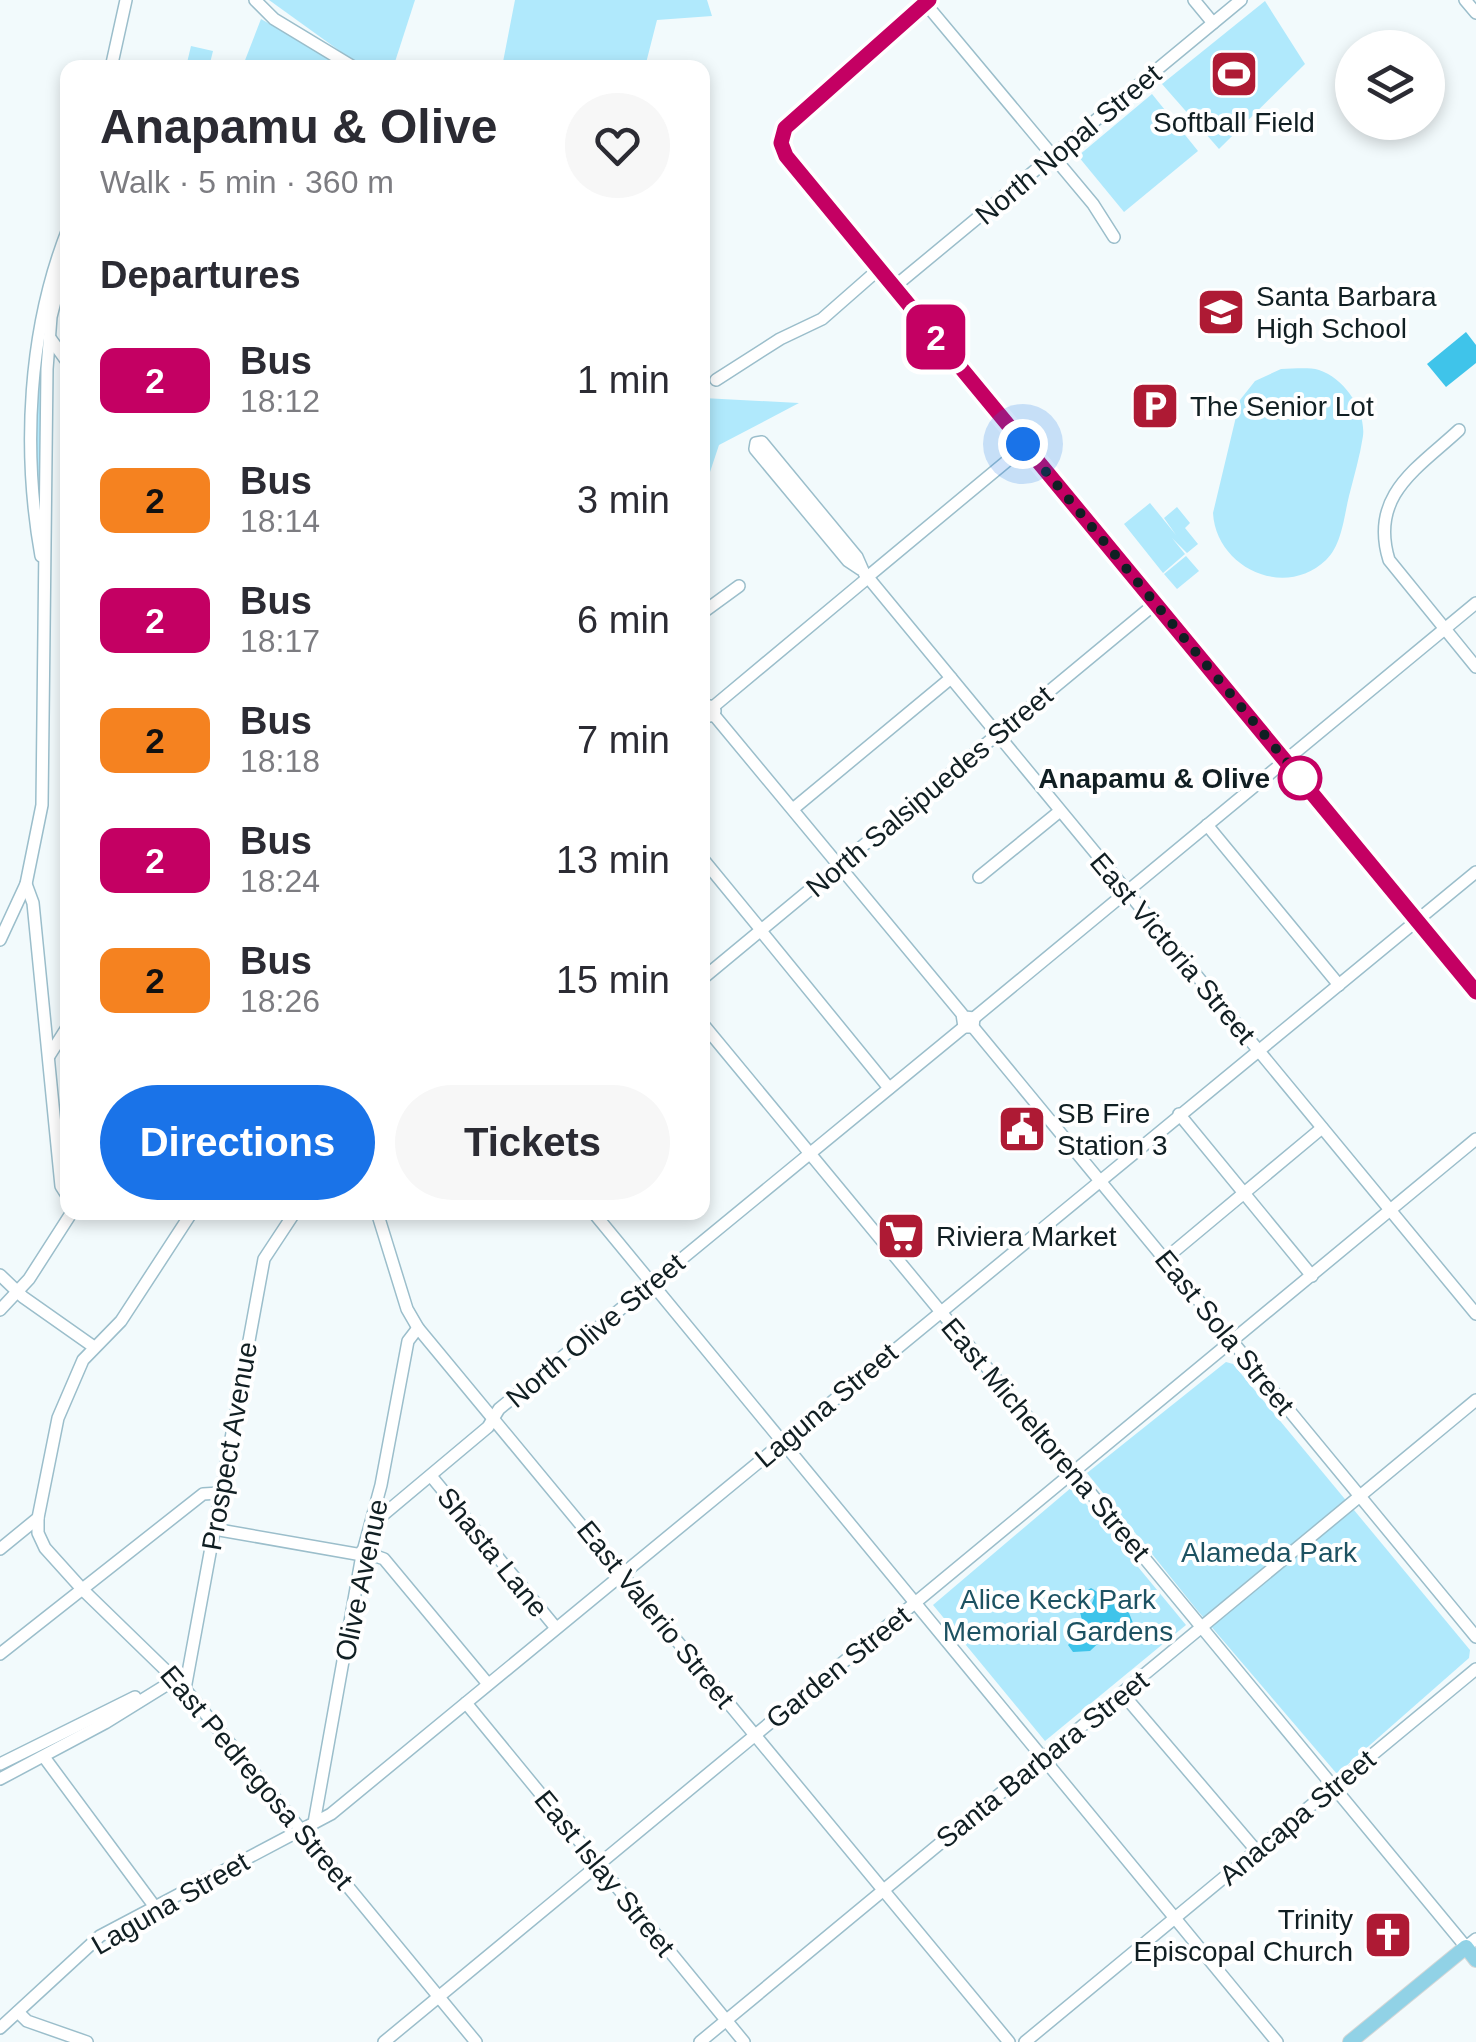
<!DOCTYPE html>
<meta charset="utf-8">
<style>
body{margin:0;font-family:Helvetica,sans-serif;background:#f7f7f7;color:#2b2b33;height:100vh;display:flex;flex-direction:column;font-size:38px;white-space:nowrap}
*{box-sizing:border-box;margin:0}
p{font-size:32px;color:#7c7c81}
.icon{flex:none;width:55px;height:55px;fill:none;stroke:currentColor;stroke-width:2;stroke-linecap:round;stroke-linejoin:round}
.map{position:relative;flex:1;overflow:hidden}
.details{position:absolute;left:60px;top:60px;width:650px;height:1160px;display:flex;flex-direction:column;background:#fff;border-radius:20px;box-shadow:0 5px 15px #0003}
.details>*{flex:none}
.badge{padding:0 20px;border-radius:15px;font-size:35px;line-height:65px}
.tools{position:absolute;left:1335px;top:30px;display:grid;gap:20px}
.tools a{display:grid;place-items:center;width:110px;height:110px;border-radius:50%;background:#fff;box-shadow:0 5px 15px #0003;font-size:50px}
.you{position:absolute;width:50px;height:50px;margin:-25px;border:8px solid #fff;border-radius:50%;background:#1a73e8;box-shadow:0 0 0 15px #1a73e833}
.map>.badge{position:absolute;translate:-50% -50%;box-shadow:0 0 0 5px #fff}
h2{padding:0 40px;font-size:38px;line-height:90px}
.round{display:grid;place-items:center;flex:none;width:105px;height:105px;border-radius:52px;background:#f7f7f7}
.headline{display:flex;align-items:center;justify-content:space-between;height:170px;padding:0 40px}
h1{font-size:48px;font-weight:700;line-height:75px}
.primary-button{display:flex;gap:20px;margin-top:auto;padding:20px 40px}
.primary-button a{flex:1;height:115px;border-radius:60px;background:#1a73e8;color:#fff;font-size:40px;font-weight:700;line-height:115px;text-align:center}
.primary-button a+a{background:#f7f7f7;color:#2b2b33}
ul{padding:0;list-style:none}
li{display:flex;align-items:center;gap:30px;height:120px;padding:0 40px}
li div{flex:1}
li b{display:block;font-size:38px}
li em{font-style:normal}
li .badge{min-width:110px;font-weight:700;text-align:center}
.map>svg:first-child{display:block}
.green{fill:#b0e9fc}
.water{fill:#3fc4ea}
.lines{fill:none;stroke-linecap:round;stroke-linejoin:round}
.minor-casing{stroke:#9bbecb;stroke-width:14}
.major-casing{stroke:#d4d7d7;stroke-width:16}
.minor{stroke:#fff;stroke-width:11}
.major{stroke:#91d2e6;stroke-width:14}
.line-casing{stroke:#fff;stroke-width:22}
.line{stroke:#c40063;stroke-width:15}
.walk{stroke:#111f23;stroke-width:10;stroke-dasharray:0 18}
.stop-dot{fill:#fff;stroke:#c40063;stroke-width:5}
.labels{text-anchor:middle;stroke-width:8;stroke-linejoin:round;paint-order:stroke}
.poi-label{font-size:28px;fill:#111f23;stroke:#fff;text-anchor:start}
.street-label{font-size:28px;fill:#111f23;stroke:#fff}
.stop-label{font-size:28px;font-weight:bold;fill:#111f23;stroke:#fff;text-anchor:end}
.park-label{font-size:28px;fill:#1d5262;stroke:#fff}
</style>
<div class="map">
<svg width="1476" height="2042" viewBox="0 0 1476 2042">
<rect width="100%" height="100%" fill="#f2fafc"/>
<!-- green -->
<g class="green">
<path d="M269 0H415L393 68 362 67Z"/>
<path d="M515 0H707L712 16 657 20 645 67H502Z"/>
<path d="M1265 1 1305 64 1219 149 1162 84Z"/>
<path d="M261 19 346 67 242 68Z"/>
<path d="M191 46 213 51 209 67H186Z"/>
<path d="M1152 94 1198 151 1124 212 1078 156Z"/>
<path d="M49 316 40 507C30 446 31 375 49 316Z"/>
<path d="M1281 369C1293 369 1308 367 1319 370 1344 378 1366 410 1363 436 1360 456 1354 476 1349 496 1344 516 1342 545 1326 560 1284 600 1216 567 1213 513L1240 400 1255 381Z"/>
<path d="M703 398 799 403 719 445 703 493Z"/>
<path d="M1150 503 1176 535 1164 518 1177 507 1190 523 1185 528 1198 544 1187 553 1172 538 1185 554 1163 573 1124 524Z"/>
<path d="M1186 556 1199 571 1177 589 1164 574Z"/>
<path d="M1226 1362 1233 1364 1470 1650 1469 1658 1337 1774 1197 1610 1087 1473Z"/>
<path d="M1072 1487 1186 1625 1045 1741 933 1605Z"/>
</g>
<!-- water -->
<g class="water">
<path d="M1466 332 1476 345V363L1446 387 1427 364Z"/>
<path d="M1091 1588 1107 1598 1125 1603 1135 1628 1123 1636 1107 1635 1090 1651 1073 1652 1068 1645 1084 1629 1080 1612 1089 1611 1094 1598 1088 1590Z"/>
</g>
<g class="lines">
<!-- minor casing -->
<g class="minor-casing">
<g id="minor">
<path d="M255 0 274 19 355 68"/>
<path d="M1194 0 1213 23"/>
<path d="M1465 0 1476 13"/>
<path d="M925 3 1093 204 1114 237"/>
<path d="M111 68 126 0"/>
<path d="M894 287 1241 0"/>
<path d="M50 338 68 363"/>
<path d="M716 380 780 339 822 319 879 269"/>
<path d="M1459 430C1418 468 1369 495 1389 560L1476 667"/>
<path d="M41 556C22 450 28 330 68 229"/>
<path d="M860 569 848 561 755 449 756 443 762 442 857 557 864 573"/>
<path d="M871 574 1025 446"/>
<path d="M871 581 1476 1314"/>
<path d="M702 613 739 586"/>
<circle cx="710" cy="711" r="5"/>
<path d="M713 707 864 581"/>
<path d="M714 715 962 1014 964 1027H973L974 1018 965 1017"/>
<path d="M793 809 951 678"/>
<path d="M1207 825 1339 985"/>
<path d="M702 858 762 931"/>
<path d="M979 877 1060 811"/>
<path d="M26 884 33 903 61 1186 68 1197"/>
<path d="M761 931 889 1088"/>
<path d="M0 940 26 884 42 805 47 369 51 317 68 250"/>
<path d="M702 979 1156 603"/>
<path d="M974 1018 1476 603"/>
<path d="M702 1023 1466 1947 1476 1939"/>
<path d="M973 1027 1476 1637"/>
<path d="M49 1056 68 1026"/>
<path d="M1179 1114 1312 1276"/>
<path d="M377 1212 407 1309 418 1328 1009 2042"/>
<path d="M593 1212 1277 2042"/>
<path d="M1165 1259 1322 1128"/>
<path d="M0 1275 23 1297 94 1347"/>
<path d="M0 1310 29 1279 72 1212"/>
<path d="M431 1476 556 1628"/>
<path d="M38 1518V1533L45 1548 82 1589 185 1689 476 2042"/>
<path d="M371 1525 488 1427 499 1409 964 1027"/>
<path d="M214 1529 362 1555"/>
<path d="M0 1549 38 1518 58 1418 83 1360 121 1321 192 1212"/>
<path d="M362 1551 384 1559 488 1684"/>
<path d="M0 1654 203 1494 220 1493"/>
<path d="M185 1689 264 1259 295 1212"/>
<path d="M1122 1693 1255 1849"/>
<path d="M466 1703 744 2042"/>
<path d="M44 1757 155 1907"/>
<path d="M0 1764 135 1697"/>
<path d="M0 1779 105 1723 176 1679"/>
<path d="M314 1823 331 1814 1476 872"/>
<path d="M18 2012 27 2021 87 2042"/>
<path d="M0 2028 100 1936 314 1823 362 1555 381 1485 408 1341 418 1328"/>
<path d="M384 2042 1476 1139"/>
<path d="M700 2042 1476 1400"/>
<path d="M1025 2042 1476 1669"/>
</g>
</g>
<!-- major casing -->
<g class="major-casing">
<g id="major">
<path d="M929 0 788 125 781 140 786 156 1476 992"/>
<path d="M1350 2042 1466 1947 1476 1960"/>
</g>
</g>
<!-- minor -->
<use href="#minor" class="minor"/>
<!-- major -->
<use href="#major" class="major"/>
</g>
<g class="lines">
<!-- line casing -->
<g class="line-casing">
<path id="line" d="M929 0 785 128 781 143 786 156 1476 992"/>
</g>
<!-- line -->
<use href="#line" class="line"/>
<!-- walk -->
<path class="walk" d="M1023 444 1311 791 1300 778"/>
</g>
<!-- icons -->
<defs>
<g id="stadium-square" transform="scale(2.5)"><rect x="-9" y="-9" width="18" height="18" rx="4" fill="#ae1a34" stroke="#fff"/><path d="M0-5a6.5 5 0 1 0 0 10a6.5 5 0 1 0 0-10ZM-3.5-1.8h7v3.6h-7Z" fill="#fff"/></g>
<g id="school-square" transform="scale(2.5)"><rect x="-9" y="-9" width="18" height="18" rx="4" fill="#ae1a34" stroke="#fff"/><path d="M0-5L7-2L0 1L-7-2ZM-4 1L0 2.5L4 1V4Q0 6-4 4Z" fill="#fff"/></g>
<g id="parking-square" transform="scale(2.5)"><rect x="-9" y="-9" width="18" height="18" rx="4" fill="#ae1a34" stroke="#fff"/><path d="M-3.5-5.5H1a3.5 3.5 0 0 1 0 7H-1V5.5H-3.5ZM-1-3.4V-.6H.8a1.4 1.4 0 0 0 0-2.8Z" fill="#fff"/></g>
<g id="civic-square" transform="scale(2.5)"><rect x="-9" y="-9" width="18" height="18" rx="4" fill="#ae1a34" stroke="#fff"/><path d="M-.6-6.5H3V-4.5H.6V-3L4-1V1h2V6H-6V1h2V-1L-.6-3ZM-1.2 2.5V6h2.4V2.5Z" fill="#fff"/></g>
<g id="supermarket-square" transform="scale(2.5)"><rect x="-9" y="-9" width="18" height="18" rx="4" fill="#ae1a34" stroke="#fff"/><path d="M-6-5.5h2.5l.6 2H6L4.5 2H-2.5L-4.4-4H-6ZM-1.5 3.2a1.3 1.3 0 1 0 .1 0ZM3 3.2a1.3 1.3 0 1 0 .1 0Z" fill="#fff"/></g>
<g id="church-square" transform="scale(2.5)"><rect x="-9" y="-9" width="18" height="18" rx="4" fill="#ae1a34" stroke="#fff"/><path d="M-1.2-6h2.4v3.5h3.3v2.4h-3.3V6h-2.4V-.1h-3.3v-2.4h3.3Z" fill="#fff"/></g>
</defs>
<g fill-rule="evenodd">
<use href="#stadium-square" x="1234" y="74"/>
<use href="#school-square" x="1221" y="312"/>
<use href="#parking-square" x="1155" y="406"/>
<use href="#civic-square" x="1022" y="1129"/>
<use href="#supermarket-square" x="901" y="1236"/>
<use href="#church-square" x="1388" y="1935"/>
</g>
<!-- markers -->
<circle class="stop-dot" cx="1300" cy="778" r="20"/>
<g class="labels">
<!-- poi labels -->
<g class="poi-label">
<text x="1234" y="132" text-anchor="middle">Softball Field</text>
<text x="1256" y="306">Santa Barbara<tspan x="1256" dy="32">High School</tspan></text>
<text x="1190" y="416">The Senior Lot</text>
<text x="1057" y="1123">SB Fire<tspan x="1057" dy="32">Station 3</tspan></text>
<text x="936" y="1246">Riviera Market</text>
<text x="1353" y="1929" text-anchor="end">Trinity<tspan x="1353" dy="32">Episcopal Church</tspan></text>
</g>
<!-- street labels -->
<g class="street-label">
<text transform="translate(1068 144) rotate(-40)" y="10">North Nopal Street</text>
<text transform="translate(929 791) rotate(-40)" y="10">North Salsipuedes Street</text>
<text transform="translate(1173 948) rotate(50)" y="10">East Victoria Street</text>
<text transform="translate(595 1330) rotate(-40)" y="10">North Olive Street</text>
<text transform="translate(1225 1332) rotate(51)" y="10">East Sola Street</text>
<text transform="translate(826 1405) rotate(-40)" y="10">Laguna Street</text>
<text transform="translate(1046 1439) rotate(50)" y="10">East Micheltorena Street</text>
<text transform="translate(229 1446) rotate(-80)" y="10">Prospect Avenue</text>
<text transform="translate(493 1552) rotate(51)" y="10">Shasta Lane</text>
<text transform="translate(361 1580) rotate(-78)" y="10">Olive Avenue</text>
<text transform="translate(656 1614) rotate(51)" y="10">East Valerio Street</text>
<text transform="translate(838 1667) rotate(-39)" y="10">Garden Street</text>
<text transform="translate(1042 1759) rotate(-39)" y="10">Santa Barbara Street</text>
<text transform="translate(257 1777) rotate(50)" y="10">East Pedregosa Street</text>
<text transform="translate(1297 1817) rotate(-40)" y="10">Anacapa Street</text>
<text transform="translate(605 1873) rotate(51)" y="10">East Islay Street</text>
<text transform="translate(170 1903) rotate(-30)" y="10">Laguna Street</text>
</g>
<!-- stop labels -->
<g class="stop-label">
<text x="1270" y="788">Anapamu &amp; Olive</text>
</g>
<!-- park labels -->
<g class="park-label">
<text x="1269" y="1562">Alameda Park</text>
<text x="1058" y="1609">Alice Keck Park<tspan x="1058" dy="32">Memorial Gardens</tspan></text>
</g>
</g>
</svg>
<div class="tools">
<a><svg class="icon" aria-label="layers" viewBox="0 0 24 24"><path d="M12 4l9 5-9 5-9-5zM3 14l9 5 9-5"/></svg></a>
</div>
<div class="you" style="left:1023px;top:444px"></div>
<b class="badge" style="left:936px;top:337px;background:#c40063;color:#fff">2</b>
<section class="details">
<div class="headline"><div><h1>Anapamu &amp; Olive</h1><p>Walk · 5 min · 360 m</p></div><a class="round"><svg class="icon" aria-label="heart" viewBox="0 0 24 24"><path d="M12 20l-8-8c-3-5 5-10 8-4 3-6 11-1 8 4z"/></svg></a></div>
<h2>Departures</h2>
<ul>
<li><span class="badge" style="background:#c40063;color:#fff">2</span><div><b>Bus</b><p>18:12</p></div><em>1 min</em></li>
<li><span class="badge" style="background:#f58220;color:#111">2</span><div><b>Bus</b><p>18:14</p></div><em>3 min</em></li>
<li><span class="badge" style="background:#c40063;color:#fff">2</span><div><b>Bus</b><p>18:17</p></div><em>6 min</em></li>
<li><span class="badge" style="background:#f58220;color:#111">2</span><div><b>Bus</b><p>18:18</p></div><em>7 min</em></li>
<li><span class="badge" style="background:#c40063;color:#fff">2</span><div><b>Bus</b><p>18:24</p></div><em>13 min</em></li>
<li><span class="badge" style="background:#f58220;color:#111">2</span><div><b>Bus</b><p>18:26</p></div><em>15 min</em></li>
</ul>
<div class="primary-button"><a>Directions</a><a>Tickets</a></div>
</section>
</div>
